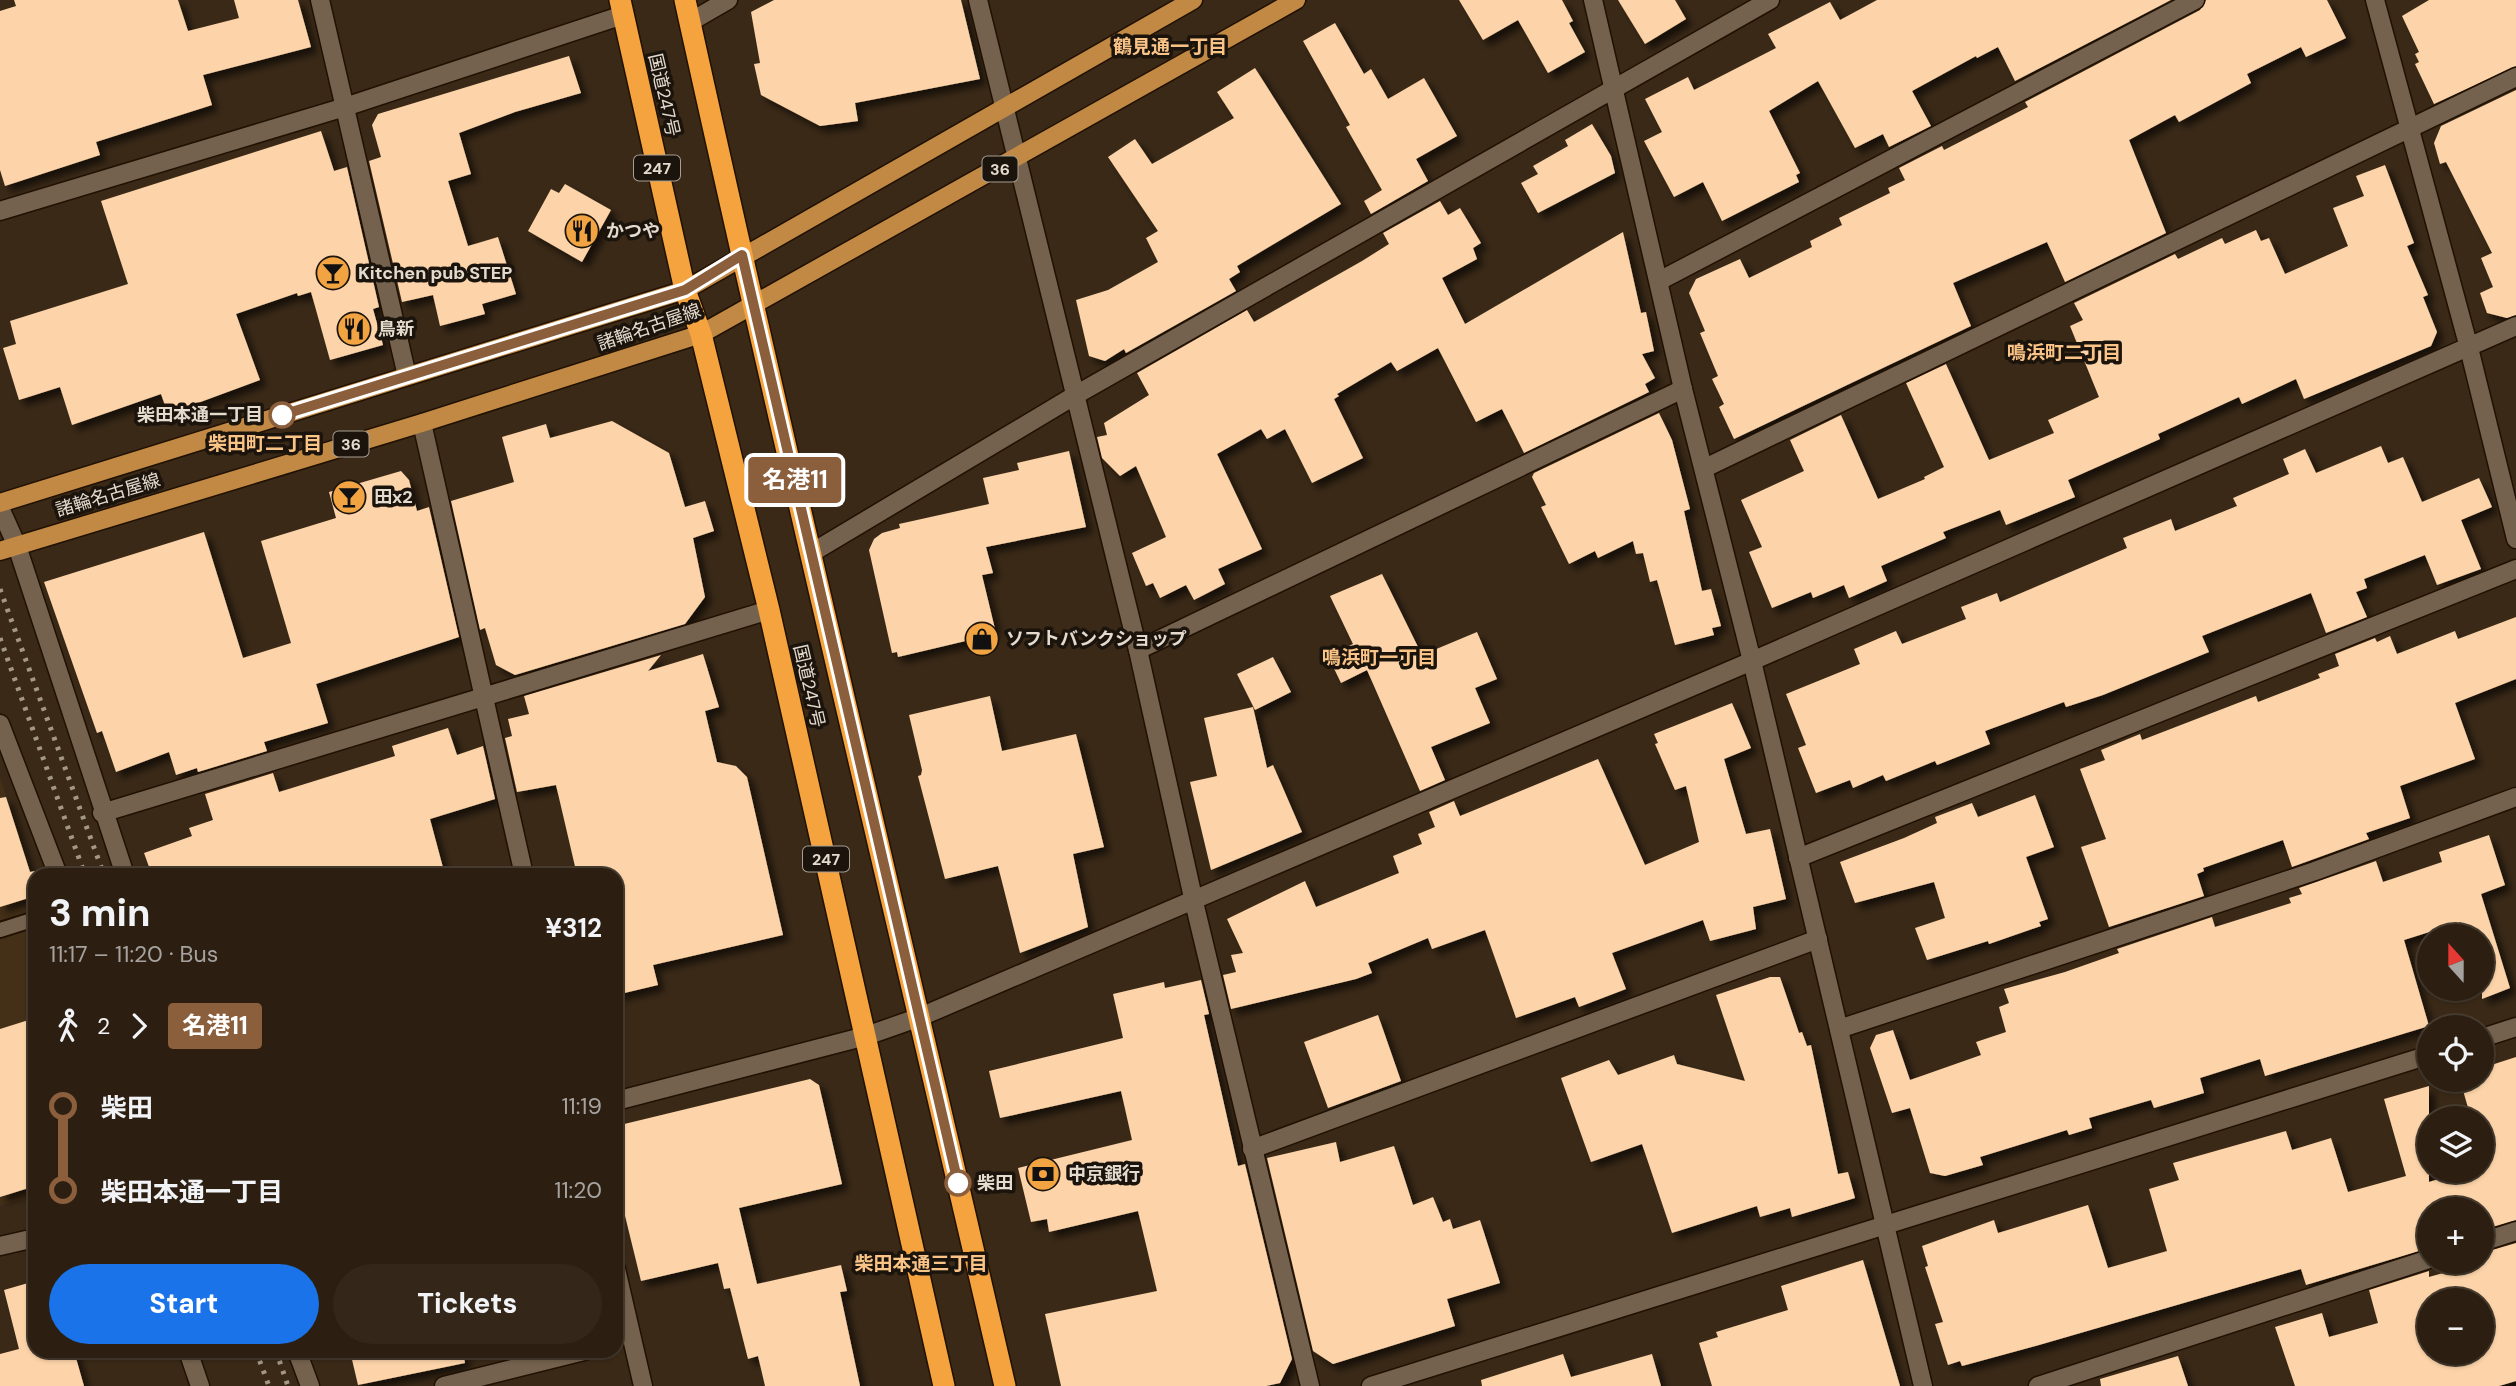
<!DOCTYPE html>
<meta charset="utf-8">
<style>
body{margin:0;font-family:"DM Sans","Noto Sans JP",sans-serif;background:#34271a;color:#f1f3f6;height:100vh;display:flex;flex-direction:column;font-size:26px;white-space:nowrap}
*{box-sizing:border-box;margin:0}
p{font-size:23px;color:#a6a29f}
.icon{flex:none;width:38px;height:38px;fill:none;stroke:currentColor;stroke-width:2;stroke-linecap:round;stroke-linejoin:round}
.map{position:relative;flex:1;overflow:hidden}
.details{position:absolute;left:28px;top:868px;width:595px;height:490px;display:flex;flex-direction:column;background:#2c1f11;border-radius:21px;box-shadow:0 2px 5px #0004,0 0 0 2px #483d31}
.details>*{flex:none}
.badge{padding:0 14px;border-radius:5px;font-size:24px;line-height:46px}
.needle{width:46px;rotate:339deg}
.buttons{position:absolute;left:2417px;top:924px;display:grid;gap:14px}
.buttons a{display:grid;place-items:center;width:77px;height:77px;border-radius:50%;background:#2c1f11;box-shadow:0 2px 5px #0004,0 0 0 2px #483d31;font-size:35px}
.map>.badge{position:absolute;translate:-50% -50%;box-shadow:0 0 0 4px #fff}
.legs{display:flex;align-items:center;gap:10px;height:77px;padding:0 21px;font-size:23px}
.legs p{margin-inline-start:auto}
.overview{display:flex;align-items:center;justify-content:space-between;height:119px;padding:0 21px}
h1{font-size:38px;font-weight:700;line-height:52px}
.action{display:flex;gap:14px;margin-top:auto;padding:14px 21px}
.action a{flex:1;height:80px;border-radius:42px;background:#1a73e8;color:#fff;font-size:28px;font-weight:700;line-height:80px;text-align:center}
.action a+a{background:#34271a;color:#f1f3f6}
ul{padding:0 21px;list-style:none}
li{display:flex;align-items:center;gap:24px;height:84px;font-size:26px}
li i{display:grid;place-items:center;width:10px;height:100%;margin:0 9px;background:currentColor}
li i::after{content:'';width:18px;height:18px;margin:-9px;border:5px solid;border-radius:50%;background:#2c1f11}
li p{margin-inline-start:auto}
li:first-child i{background:linear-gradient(#0000 50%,currentColor 0)}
li:last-child i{background:linear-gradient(currentColor 50%,#0000 0)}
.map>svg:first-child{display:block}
.built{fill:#442f17}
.building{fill:#fdd4a9;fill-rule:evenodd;filter:url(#shadow)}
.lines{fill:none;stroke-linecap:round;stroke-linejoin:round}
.lane-casing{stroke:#201102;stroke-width:18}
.street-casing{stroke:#201102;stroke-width:21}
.secondary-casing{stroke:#201102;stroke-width:21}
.primary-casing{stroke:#201102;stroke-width:21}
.highway-casing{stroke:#201102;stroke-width:24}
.lane{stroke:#74624e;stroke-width:14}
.street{stroke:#74624e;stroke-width:18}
.secondary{stroke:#74624e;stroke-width:18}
.primary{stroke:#c18944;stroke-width:18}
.highway{stroke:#f4a33e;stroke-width:21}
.rail{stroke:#a39788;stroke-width:5;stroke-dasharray:3.5 7;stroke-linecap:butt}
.line-1-casing{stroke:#fff;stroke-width:16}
.line-1{stroke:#8b5e3c;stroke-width:10}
.stop-1-dot{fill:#fff;stroke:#8b5e3c;stroke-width:3.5}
.labels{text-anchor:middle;stroke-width:7;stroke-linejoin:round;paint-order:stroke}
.shield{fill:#1b140c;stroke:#a89f94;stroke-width:2}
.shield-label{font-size:16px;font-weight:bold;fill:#e4dace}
.street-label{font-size:18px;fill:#e4dace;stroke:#1b140c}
.poi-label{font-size:18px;font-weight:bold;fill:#e4dace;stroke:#1b140c;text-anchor:start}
.stop-label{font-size:18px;font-weight:bold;fill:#e4dace;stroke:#1b140c;text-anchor:end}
.neighbourhood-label{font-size:19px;font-weight:bold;fill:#fbc487;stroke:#1b140c}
</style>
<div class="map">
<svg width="2516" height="1386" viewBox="0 0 2516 1386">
<defs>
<filter id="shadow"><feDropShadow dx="6" dy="6" stdDeviation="3.5" flood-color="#0009"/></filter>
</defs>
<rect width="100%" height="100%" fill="#3a2917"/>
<!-- built -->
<path class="built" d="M0 778 35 882V1196L0 1206Z"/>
<!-- building -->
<g class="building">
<path d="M14 0H178L188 31 239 18 234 0H298L311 47 203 75 212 105 96 142 100 155 5 186 0 170V11L16 6Z"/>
<path d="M774 0H961L980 79 855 103 858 121 820 126 761 95 754 64 760 63 751 12Z"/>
<path d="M1459 0H1562L1573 21 1569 23 1585 52 1548 73 1518 20 1483 40Z"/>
<path d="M1618 0H1675L1686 19 1645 44Z"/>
<path d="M1877 0H2171L2015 81 1998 47 1977 58 1976 56 1912 91 1931 126 1889 147 1883 134 1855 148 1818 81 1769 111 1800 173 1796 175 1799 182 1722 221 1703 182 1674 197 1644 141 1662 132 1645 99 1688 77 1694 90 1776 48 1768 34 1830 2 1840 20Z"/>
<path d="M2206 0H2327L2346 38 2306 57 2301 47 2247 74 2251 83 2179 122 2175 115 2129 140 2166 233 2065 282 2047 242 1953 283 1971 326 1734 439 1719 407 1724 404 1712 379 1718 376 1700 333 1705 331 1689 293 1696 279 1740 259 1749 278 1812 247 1810 241 1842 225 1839 218 1890 193 1888 188 1905 180 1899 168 1942 146 1944 150 2028 107 2025 102 2200 10Z"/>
<path d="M2429 0H2516V66L2434 104 2415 64 2419 62 2415 54 2419 52 2402 16Z"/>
<path d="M1335 23 1364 74 1371 69 1388 99 1424 78 1457 136 1416 159 1428 181 1371 214 1364 201 1382 190 1346 127 1350 125 1303 41Z"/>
<path d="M569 56 581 93 515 112 459 133 471 174 448 181 468 246 498 237 516 294 482 304 485 314 440 326 433 295 402 302 369 161 381 157 372 125 378 114Z"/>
<path d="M1255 68 1341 204 1237 266 1240 272 1229 279 1236 291 1126 353 1124 349 1105 361 1089 356 1076 300 1108 290 1158 262 1146 238 1158 231 1108 157 1135 139 1152 164 1234 118 1217 92Z"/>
<path d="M2516 90V315L2507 318 2487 313 2480 293 2493 287 2481 258 2492 253 2446 162 2440 164 2434 143 2441 126Z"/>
<path d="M1592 124 1611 156 1615 173 1538 213 1521 183 1538 174 1533 166 1568 146 1565 140Z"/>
<path d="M321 131 334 171 347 167 379 307 373 309 383 345 330 360 311 292 298 296 297 293 236 314 260 380 168 414 161 394 72 425 60 387 19 400 3 348 16 344 10 321 128 284 101 201Z"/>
<path d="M2385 165 2414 243 2407 246 2428 295 2423 297 2437 332 2431 346 2304 399 2296 379 2242 404 2239 397 2158 434 2160 439 2068 480 2075 497 2006 525 2000 510 1943 532 1946 538 1881 566 1887 581 1849 598 1844 585 1813 598 1811 592 1772 608 1749 552 1762 547 1741 500 1804 471 1790 440 1841 415 1878 499 1925 479 1924 477 1944 467 1906 383 1946 364 1989 460 2054 433 2048 420 2099 397 2070 326 2083 320 2074 303 2175 254 2178 259 2222 238 2225 244 2256 230 2261 241 2269 238 2285 274 2348 246 2333 208 2364 196 2356 176Z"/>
<path d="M565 184 611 210 582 262 528 231 551 189 559 193Z"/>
<path d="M1440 201 1448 215 1460 208 1481 243 1473 248 1477 259 1442 278 1465 324 1623 232 1641 313 1646 312 1654 351 1642 354 1655 378 1645 384 1649 392 1524 453 1502 409 1476 422 1438 348 1397 371 1391 362 1337 394 1339 396 1334 399 1363 458 1312 483 1285 429 1267 439 1261 429 1217 454 1262 549 1218 569 1225 584 1194 600 1186 585 1160 598 1153 583 1146 586 1132 553 1166 537 1136 466 1120 476 1102 458 1097 437 1107 435 1104 423 1149 395 1137 373 1247 310 1254 322 1362 261 1389 244 1383 233Z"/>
<path d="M1659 413 1672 440 1690 509 1684 511 1702 591 1711 589 1721 626 1712 628 1714 635 1675 645 1657 580 1650 582 1643 553 1636 554 1633 541 1598 558 1595 551 1569 564 1541 507 1546 505 1532 477 1534 473Z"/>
<path d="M612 421 669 453 685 507 705 501 714 531 693 538 705 597 685 624 515 675 496 665 485 628 480 630 451 501 514 482 502 437 546 424 550 438Z"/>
<path d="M2381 446 2388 463 2403 457 2422 502 2479 478 2492 507 2461 520 2481 569 2437 585 2425 555 2364 579 2367 588 2356 592 2367 617 2326 633 2311 593 2202 636 2209 652 2103 695 2066 707 2064 702 1985 731 1990 744 1937 765 1935 761 1886 781 1883 775 1853 788 1850 780 1816 793 1798 748 1806 745 1786 694 1860 664 1854 649 1896 631 1902 644 1966 619 1961 607 1997 593 2000 602 2127 548 2123 538 2171 519 2175 531 2237 506 2233 498 2289 474 2283 459 2305 449 2316 473Z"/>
<path d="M1069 451 1086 527 986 547 993 573 982 575 995 629 990 630 991 635 898 657 897 652 892 653 869 550 874 539 882 533 900 528 899 524 989 504 983 478 1019 470 1017 463Z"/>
<path d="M401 471 409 480 417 511 429 507 459 637 316 684 328 723 264 742 267 751 198 772 197 768 176 775 169 752 116 772 102 731 97 733 44 582 204 532 243 658 291 643 261 541 336 518 329 492Z"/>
<path d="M1382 574 1422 655 1477 632 1497 679 1475 688 1490 723 1431 747 1445 780 1420 791 1367 670 1341 683 1328 656 1353 644 1330 596Z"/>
<path d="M2516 617V679L2455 703 2475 759 2400 786 2410 818 2366 833 2369 839 2292 867 2283 840 2203 868 2204 871 2197 874 2204 896 2109 927 2081 847 2106 839 2080 769 2105 760 2101 750 2140 734 2142 740 2256 696 2258 702 2320 678 2318 674 2339 666 2335 654 2375 638 2377 642 2390 636 2397 654 2455 631 2458 639Z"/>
<path d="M703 654 719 707 705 711 717 762 736 766 747 777 783 935 653 965 658 985 616 995V875H577L556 785 517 792 505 738 512 736 508 719 529 714 524 696 661 655 648 671Z"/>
<path d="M1273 657 1291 692 1255 710 1237 674Z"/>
<path d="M990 696 1002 751 1076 734 1104 847 1073 854 1088 927 1020 953 998 866 945 879 918 776 921 775 922 770 909 715Z"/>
<path d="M1732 703 1751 748 1724 759 1746 834 1770 829 1786 899 1753 907 1756 929 1710 941 1703 920 1612 953 1626 989 1579 1007 1575 997 1516 1018 1485 930 1432 949 1428 938 1368 963 1372 973 1356 979 1231 1009 1223 975 1236 972 1231 955 1243 953 1227 919 1305 881 1316 907 1399 873 1393 856 1422 844 1418 834 1435 827 1429 812 1454 801 1460 816 1598 759 1645 865 1699 842 1686 786 1675 790 1655 744 1658 743 1654 734Z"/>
<path d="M1253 707 1267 768 1273 765 1302 832 1211 870 1190 782 1217 776 1204 718Z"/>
<path d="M448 728 457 755 483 746 495 799 430 819 445 875H152L144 853 192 836 189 828 213 820 205 794 273 773 279 792 395 756 392 746Z"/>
<path d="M2035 795 2054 847 2026 857 2048 919 2039 922 2041 926 1989 944 1988 941 1927 960 1915 928 1945 918 1934 882 1855 903 1840 862 1904 838 1937 823 1935 817 1972 803 1978 817Z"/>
<path d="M6 797 30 872 35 871V896L0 907V798Z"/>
<path d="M2489 835 2505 885 2481 894 2510 988 2482 999V936H2465L2461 922 2404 940 2429 1026 2265 1076 2260 1059 2200 1078 2204 1093 2154 1108 2151 1100 2089 1118 2092 1128 2069 1135 2067 1130 1980 1157 1983 1165 1945 1176 1930 1173 1910 1108 1892 1113 1870 1048 1876 1035 1893 1030 1910 1080 1981 1055 1976 1042 2006 1032 1999 1007 2009 1003 2004 989 2065 972 2119 953 2117 949 2212 917 2215 927 2291 903 2289 898 2302 894 2299 888 2376 861 2383 882 2442 862 2439 852Z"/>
<path d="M1770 977H1780L1799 1033 1802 1032 1807 1046 1811 1045 1838 1174 1848 1172 1855 1198 1792 1217 1790 1208 1760 1217 1757 1206 1672 1233 1642 1144 1591 1162 1561 1078 1609 1060 1618 1075 1674 1055 1677 1064 1745 1081 1716 995Z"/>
<path d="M1201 980 1209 1014 1204 1015 1238 1166 1245 1164 1292 1359 1280 1383 1266 1386H1061L1045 1314 1157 1291 1138 1211 1049 1232 1047 1219 1031 1222 1018 1168 1132 1140 1121 1091 1000 1118 989 1071 1123 1038 1113 994 1164 982 1165 988Z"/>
<path d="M1378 1015 1401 1081 1328 1108 1304 1042Z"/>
<path d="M35 1018V1186L0 1197V1029Z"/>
<path d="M2516 1057V1220L2482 1230V1209H2429V1248L2306 1285 2301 1269 2039 1345 1962 1366 1960 1361 1948 1365 1935 1324 1943 1322 1925 1267 1928 1266 1922 1246 1994 1220 1998 1233 2088 1205 2108 1268 2167 1251 2149 1189 2179 1180 2173 1163 2286 1131 2292 1150 2331 1138 2348 1192 2406 1176 2384 1099 2429 1086V1182L2465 1171H2482V1165L2486 1164 2482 1151V1118H2471L2460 1080H2482V1068Z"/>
<path d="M810 1079 819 1085 842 1184 739 1208 757 1284 841 1265 847 1291 840 1292 860 1386H765L758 1356 748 1359 730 1288 724 1289 718 1263 641 1281 616 1179V1126Z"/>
<path d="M1336 1142 1340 1162 1394 1146 1413 1205 1433 1197 1443 1222 1450 1219 1453 1229 1480 1220 1500 1283 1447 1299 1455 1326 1333 1364 1313 1351 1267 1158Z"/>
<path d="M2516 1243V1381L2499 1386H2295L2275 1327 2322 1313 2329 1337 2378 1323 2369 1290 2429 1271V1277L2482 1262V1253ZM2429 1300H2482V1353H2429Z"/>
<path d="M1863 1260 1900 1386H1712L1699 1343 1718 1337 1716 1332 1788 1310 1781 1286Z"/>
<path d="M35 1281V1351H74L84 1386H0V1354L19 1349 4 1290Z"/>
<path d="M350 1351H463L465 1363 358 1385Z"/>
<path d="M1563 1354 1571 1377 1652 1354 1661 1386H1482L1481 1380Z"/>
<path d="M2178 1356 2188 1386H2101L2100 1379Z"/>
</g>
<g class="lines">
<!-- lane casing -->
<g class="lane-casing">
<path id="lane" d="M0 930 35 919"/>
</g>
<!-- street casing -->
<g class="street-casing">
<g id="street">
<path d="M320 0 407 376"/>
<path d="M978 0 1138 650 1194 902 1310 1386"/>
<path d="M1593 0 1683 389 1752 661 1923 1386"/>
<path d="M2375 0 2469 348 2516 539"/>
<path d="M690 22 728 0"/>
<path d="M0 211 345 107 623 15"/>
<path d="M1659 281 2195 0"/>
<path d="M422 423 524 875"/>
<path d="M1705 468 2516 77"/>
<path d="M0 508 17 546 125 875"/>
<path d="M813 552 1074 396 1770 0"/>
<path d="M1138 650 1683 389"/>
<path d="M102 813 769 610"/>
<path d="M1798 858 2516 569"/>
<path d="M1839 1029 2315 871 2516 797"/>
<path d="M616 1101 866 1036 920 1017 1752 661 2516 326"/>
<path d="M1252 1149 1818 939"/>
<path d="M2482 1242 2516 1231"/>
<path d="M616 1269 643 1386"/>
<path d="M297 1351 310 1386"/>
<path d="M444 1386 584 1351"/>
<path d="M2038 1386 2429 1259"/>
</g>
</g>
<!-- secondary casing -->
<g class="secondary-casing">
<g id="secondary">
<path d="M0 724 58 875"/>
<path d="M2482 1038 2516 1027"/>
<path d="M0 1246 35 1238"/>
<path d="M188 1351 200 1386"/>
<path d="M1371 1386 2429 1055"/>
</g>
</g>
<!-- primary casing -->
<g class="primary-casing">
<g id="primary">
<path d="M0 503 685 290 1193 0"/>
<path d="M0 551 422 423 701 334 1296 0"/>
</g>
</g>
<!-- highway casing -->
<g class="highway-casing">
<g id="highway">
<path d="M620 0 685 290 701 334 769 610 944 1386"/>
<path d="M685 0C787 463 898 924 1005 1386"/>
</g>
</g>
<!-- lane -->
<use href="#lane" class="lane"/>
<!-- street -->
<use href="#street" class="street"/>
<!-- secondary -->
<use href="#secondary" class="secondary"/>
<!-- primary -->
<use href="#primary" class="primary"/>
<!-- highway -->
<use href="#highway" class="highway"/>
<!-- rail -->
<g class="rail">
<path d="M0 589 104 875"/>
<path d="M0 638 85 875"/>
<path d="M256 1351 269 1386"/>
<path d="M276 1351 288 1386"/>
</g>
</g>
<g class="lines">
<!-- line-1 casing -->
<g class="line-1-casing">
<path id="line-1" d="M282 415 685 290 742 255 958 1183"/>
</g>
<!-- line-1 -->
<use href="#line-1" class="line-1"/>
</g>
<!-- icons -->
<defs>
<g id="restaurant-disc" transform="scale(1.75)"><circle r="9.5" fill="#f3a442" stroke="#1b140c"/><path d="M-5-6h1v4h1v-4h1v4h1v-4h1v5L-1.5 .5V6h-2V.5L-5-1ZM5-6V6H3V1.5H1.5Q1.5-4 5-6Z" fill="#111"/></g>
<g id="bar-disc" transform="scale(1.75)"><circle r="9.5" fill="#f3a442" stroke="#1b140c"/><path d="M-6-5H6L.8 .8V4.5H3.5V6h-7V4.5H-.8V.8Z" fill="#111"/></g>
<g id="shop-disc" transform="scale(1.75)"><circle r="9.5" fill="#f3a442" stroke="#1b140c"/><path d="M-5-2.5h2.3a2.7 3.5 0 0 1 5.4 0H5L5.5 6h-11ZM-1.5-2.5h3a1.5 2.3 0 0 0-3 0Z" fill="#111"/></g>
<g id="bank-disc" transform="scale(1.75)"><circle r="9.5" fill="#f3a442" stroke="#1b140c"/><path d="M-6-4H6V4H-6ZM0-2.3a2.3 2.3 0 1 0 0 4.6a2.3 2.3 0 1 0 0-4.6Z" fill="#111"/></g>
</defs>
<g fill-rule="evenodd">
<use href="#restaurant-disc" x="582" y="231"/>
<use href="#bar-disc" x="333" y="273"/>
<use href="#restaurant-disc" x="354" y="329"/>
<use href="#bar-disc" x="349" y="497"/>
<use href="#shop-disc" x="982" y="639"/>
<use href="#bank-disc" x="1043" y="1174"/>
</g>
<!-- markers -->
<g class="stop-1-dot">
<circle cx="282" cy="415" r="12"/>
<circle cx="958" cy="1183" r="12"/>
</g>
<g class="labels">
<!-- shield labels -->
<g class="shield">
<rect x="634" y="155.5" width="46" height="25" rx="5"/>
<rect x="982.5" y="156.5" width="35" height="25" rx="5"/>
<rect x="333.5" y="431.5" width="35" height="25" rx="5"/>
<rect x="803" y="846.5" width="46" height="25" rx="5"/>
</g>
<g class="shield-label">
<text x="657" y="174">247</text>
<text x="1000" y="175">36</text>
<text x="351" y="450">36</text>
<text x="826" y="865">247</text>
</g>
<!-- street labels -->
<g class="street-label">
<text transform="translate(664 95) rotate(77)" y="6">国道247号</text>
<text transform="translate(649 327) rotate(-19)" y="6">諸輪名古屋線</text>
<text transform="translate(108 495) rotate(-17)" y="6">諸輪名古屋線</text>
<text transform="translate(809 686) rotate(77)" y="6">国道247号</text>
</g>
<!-- poi labels -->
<g class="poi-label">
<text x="606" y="237">かつや</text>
<text x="358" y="279">Kitchen pub STEP</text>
<text x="378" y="335">鳥新</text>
<text x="374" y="503">田x2</text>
<text x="1006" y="645">ソフトバンクショップ</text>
<text x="1068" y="1180">中京銀行</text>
</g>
<!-- stop labels -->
<g class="stop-label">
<text x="263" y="421">柴田本通一丁目</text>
<text x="977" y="1189" text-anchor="start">柴田</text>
</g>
<!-- neighbourhood labels -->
<g class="neighbourhood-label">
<text x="1170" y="53">鶴見通一丁目</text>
<text x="2064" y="359">鳴浜町二丁目</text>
<text x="265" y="450">柴田町二丁目</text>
<text x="1379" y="664">鳴浜町一丁目</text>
<text x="921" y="1270">柴田本通三丁目</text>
</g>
</g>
</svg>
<div class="buttons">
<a><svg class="needle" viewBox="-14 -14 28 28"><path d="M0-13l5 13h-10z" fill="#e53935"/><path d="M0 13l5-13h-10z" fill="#a6a29f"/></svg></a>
<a><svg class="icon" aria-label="locate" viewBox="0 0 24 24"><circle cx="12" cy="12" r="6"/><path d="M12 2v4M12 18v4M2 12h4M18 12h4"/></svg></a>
<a><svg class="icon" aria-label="layers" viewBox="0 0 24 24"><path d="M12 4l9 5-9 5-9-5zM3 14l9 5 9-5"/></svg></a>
<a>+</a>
<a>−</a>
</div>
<b class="badge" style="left:795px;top:480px;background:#8b5e3c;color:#fff">名港11</b>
<section class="details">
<div class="overview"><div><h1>3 min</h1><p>11:17 – 11:20 · Bus</p></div><b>¥312</b></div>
<div class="legs"><svg class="icon" aria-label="walk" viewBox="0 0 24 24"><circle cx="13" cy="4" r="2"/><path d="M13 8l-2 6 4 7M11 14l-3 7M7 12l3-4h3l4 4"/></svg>2<svg class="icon" aria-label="forward" viewBox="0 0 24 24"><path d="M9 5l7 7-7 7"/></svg><b class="badge" style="background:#8b5e3c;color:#fff">名港11</b></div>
<ul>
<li><i style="color:#8b5e3c"></i><b>柴田</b><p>11:19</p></li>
<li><i style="color:#8b5e3c"></i><b>柴田本通一丁目</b><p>11:20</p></li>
</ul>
<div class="action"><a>Start</a><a>Tickets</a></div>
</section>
</div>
